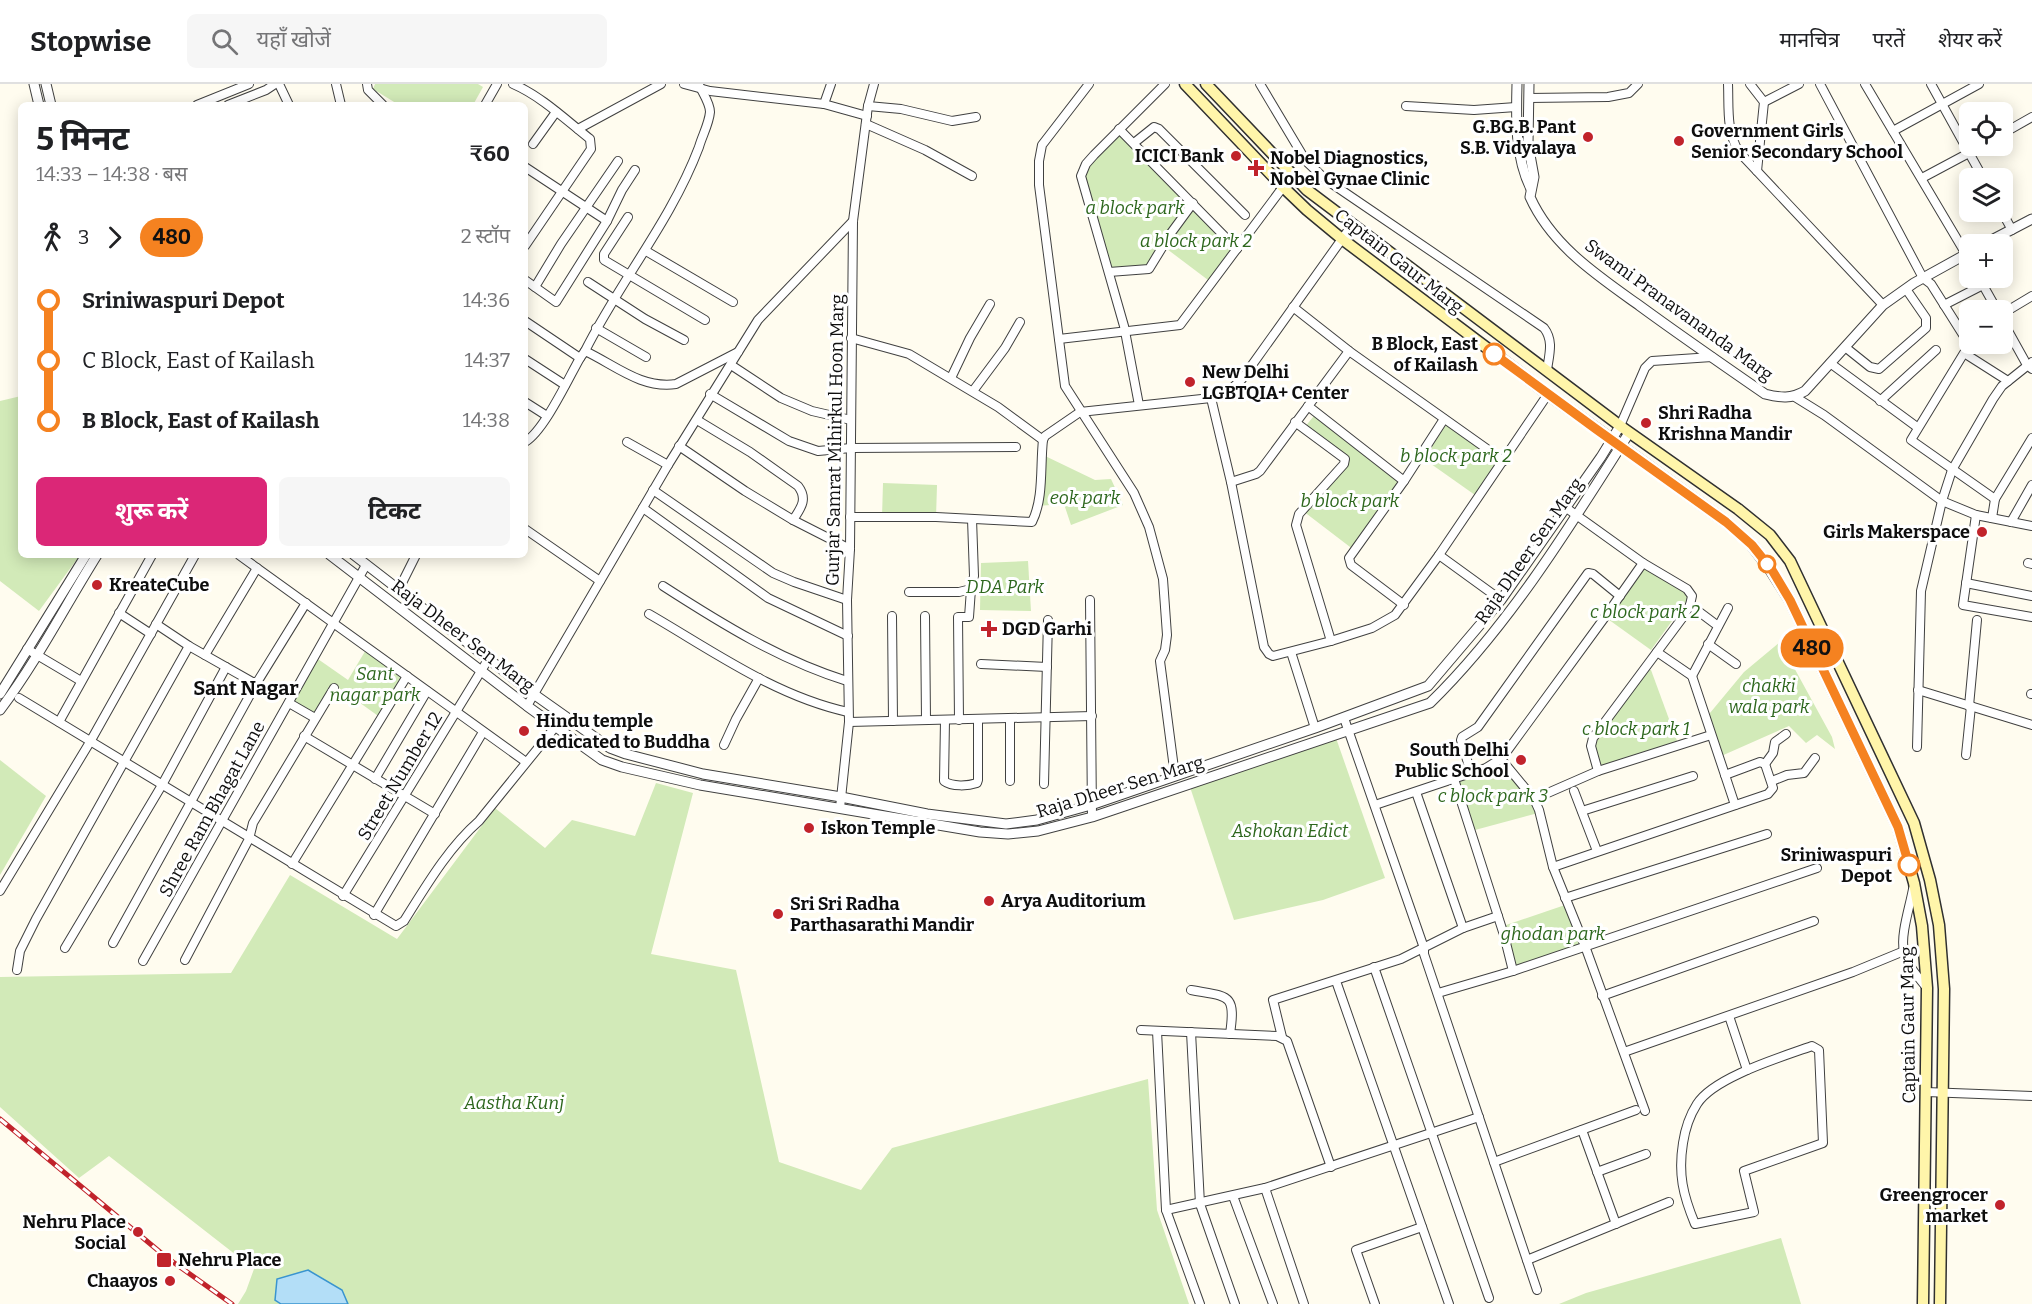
<!DOCTYPE html>
<html lang="hi">
<meta charset="utf-8">
<style>
body{margin:0;font-family:Bitter,"Noto Sans Devanagari",serif;background:#f6f6f6;color:#202124;height:100vh;display:flex;flex-direction:column;font-size:22px;white-space:nowrap}
*{box-sizing:border-box;margin:0}
p{font-size:20px;color:#757577}
.icon{flex:none;width:33px;height:33px;fill:none;stroke:currentColor;stroke-width:2;stroke-linecap:round;stroke-linejoin:round}
.map{position:relative;flex:1;overflow:hidden}
.drawer{position:absolute;left:18px;top:18px;width:510px;height:456px;display:flex;flex-direction:column;background:#fff;border-radius:9px;box-shadow:0 3px 15px #0003}
.drawer>*{flex:none}
.badge{padding:0 12px;border-radius:20px;font-size:21px;line-height:39px}
.fabs{position:absolute;left:1959px;top:18px;display:grid;gap:12px}
.fabs a{display:grid;place-items:center;width:54px;height:54px;border-radius:9px;background:#fff;box-shadow:0 3px 15px #0003;font-size:30px}
.map>.badge{position:absolute;translate:-50% -50%;box-shadow:0 0 0 3px #fff}
.legs{display:flex;align-items:center;gap:9px;height:66px;padding:0 18px;font-size:20px}
.legs p{margin-inline-start:auto}
.summary{display:flex;align-items:center;justify-content:space-between;height:102px;padding:0 18px}
h1{font-size:33px;font-weight:700;line-height:45px}
.cta{display:flex;gap:12px;margin-top:auto;padding:12px 18px}
.cta a{flex:1;height:69px;border-radius:9px;background:#db2777;color:#fff;font-size:24px;font-weight:700;line-height:69px;text-align:center}
.cta a+a{background:#f6f6f6;color:#202124}
ul{padding:0 18px;list-style:none}
li{display:flex;align-items:center;gap:21px;height:60px;font-size:22px}
li i{display:grid;place-items:center;width:9px;height:100%;margin:0 8px;background:currentColor}
li i::after{content:'';width:15px;height:15px;margin:-8px;border:4px solid;border-radius:50%;background:#fff}
li p{margin-inline-start:auto}
li:first-child i{background:linear-gradient(#0000 50%,currentColor 0)}
li:last-child i{background:linear-gradient(currentColor 50%,#0000 0)}
header{display:flex;align-items:center;gap:36px;box-sizing:border-box;height:84px;padding:0 30px;background:#fff;border-bottom:2px solid #e0e0e0}
header strong{font-size:28px}
nav{display:flex;gap:33px;margin-inline-start:auto;font-size:21px}
.search{width:420px;height:54px;background:#f6f6f6;display:flex;align-items:center;gap:15px;box-sizing:border-box;padding:0 21px;border-radius:9px;color:#757577;font-size:22px}
.map>svg:first-child{display:block}
.green{fill:#d2eab8}
.water{fill:#b3def7;stroke:#3994cf;stroke-width:1.5}
.lines{fill:none;stroke-linecap:round;stroke-linejoin:round}
.minor-casing{stroke:#414141;stroke-width:10}
.tertiary-casing{stroke:#414141;stroke-width:11}
.secondary-casing{stroke:#303030;stroke-width:13}
.minor{stroke:#fff;stroke-width:8}
.tertiary{stroke:#fff;stroke-width:9}
.secondary{stroke:#fff5aa;stroke-width:10}
.rail-casing{stroke:#c1232b;stroke-width:5}
.rail{stroke:#fff;stroke-width:3;stroke-dasharray:9;stroke-linecap:butt}
.line-1-casing{stroke:#fff;stroke-width:14}
.line-1{stroke:#f58220;stroke-width:9}
.poi-dot{fill:#c1232b;stroke:#fff;stroke-width:2}
.stop-1-dot{fill:#fff;stroke:#f58220;stroke-width:3}
.labels{text-anchor:middle;stroke-width:6;stroke-linejoin:round;paint-order:stroke}
.poi-label{font-size:18px;font-weight:bold;fill:#0e0e0e;stroke:#fff;text-anchor:start}
.park-label{font-size:18px;font-style:italic;fill:#2d671d;stroke:#fff}
.street-label{font-size:18px;fill:#0e0e0e;stroke:#fff}
.stop-label{font-size:18px;font-weight:bold;fill:#0e0e0e;stroke:#fff;text-anchor:end}
.neighbourhood-label{font-size:20px;font-weight:bold;fill:#0e0e0e;stroke:#fff}
</style>
<header>
<strong>Stopwise</strong>
<div class="search"><svg class="icon" aria-label="search" viewBox="0 0 24 24"><circle cx="10" cy="10" r="6"/><path d="M15 15l6 6"/></svg>यहाँ खोजें</div>
<nav><a>मानचित्र</a><a>परतें</a><a>शेयर करें</a></nav>
</header>
<div class="map">
<svg width="2032" height="1220" viewBox="0 0 2032 1220">
<rect width="100%" height="100%" fill="#fffcef"/>
<!-- green -->
<g class="green">
<path d="M375 0H478L483 3 473 21H399L373 5Z"/>
<path d="M1119 45 1237 165 1212 199 1163 162 1149 185 1109 188 1081 92 1086 80Z"/>
<path d="M21 312V471H80L39 527 0 497V317Z"/>
<path d="M1318 327 1404 393 1354 466 1303 427 1344 375 1304 344Z"/>
<path d="M1447 339 1500 377 1475 411 1424 375Z"/>
<path d="M1041 370 1095 396 1111 395 1123 421 1071 441 1064 420 1037 422Z"/>
<path d="M883 399 937 401 936 433H882Z"/>
<path d="M1028 477 1031 527 980 526 981 479Z"/>
<path d="M1645 484 1690 512 1651 566 1605 533Z"/>
<path d="M1780 558 1832 653 1835 665 1817 651 1806 659 1789 642 1719 673 1705 635 1744 588Z"/>
<path d="M367 564 407 592 381 634 335 601 313 633 289 619 315 573 348 596Z"/>
<path d="M1641 586H1651L1680 665 1594 693 1587 661Z"/>
<path d="M1336 654 1385 794 1323 816 1234 836 1190 703Z"/>
<path d="M0 676 46 712 0 791Z"/>
<path d="M1498 677 1534 715 1538 729 1475 746 1454 695Z"/>
<path d="M656 699 693 709 651 870 736 886 779 1078 861 1106 892 1064 1148 995 1157 1126 1189 1220H238L246 1207 254 1185 109 1072 79 1094 0 1023V893L231 889 290 791 397 855 495 724 545 764 572 736 635 752Z"/>
<path d="M1568 820 1584 864 1515 887 1506 841Z"/>
<path d="M1781 1154 1801 1220H1559L1586 1209Z"/>
</g>
<!-- water -->
<path class="water" d="M308 1186 342 1206 348 1220H281L275 1216 277 1195Z"/>
<g class="lines">
<!-- minor casing -->
<g class="minor-casing">
<g id="minor">
<path d="M279 0 289 21"/>
<path d="M336 0 341 21"/>
<path d="M367 0 368 6 383 21"/>
<path d="M513 0C541 12 566 36 590 55L591 65 525 162"/>
<path d="M684 0 710 7 824 20 867 32"/>
<path d="M1089 0 1042 61 1039 77V101L1065 302 1134 409 1149 443 1163 495 1167 551 1165 566 1160 577 1175 692"/>
<path d="M1260 0 1306 77 1325 95 1544 244C1554 257 1549 271 1547 286"/>
<path d="M1728 0C1729 24 1726 47 1739 68L1883 221"/>
<path d="M1750 0 1764 18 1757 87"/>
<path d="M1820 0 1923 194 1931 200 1967 257"/>
<path d="M1865 0 1970 177"/>
<path d="M1931 0 1983 94"/>
<path d="M1529 14 1608 13 1629 9 1638 0"/>
<path d="M1764 18 1799 0"/>
<path d="M824 20 831 0"/>
<path d="M197 21 249 0"/>
<path d="M228 21 266 6 275 0"/>
<path d="M485 21 497 0"/>
<path d="M868 22 901 25 952 37 976 33"/>
<path d="M1406 22 1474 26 1516 23"/>
<path d="M866 40 925 66 972 92"/>
<path d="M578 45 661 0"/>
<path d="M1119 45 1237 165"/>
<path d="M1893 47 1979 0"/>
<path d="M2002 50 2032 33"/>
<path d="M1134 59 1154 43 1159 45 1245 131"/>
<path d="M533 60 556 28"/>
<path d="M525 83 607 137"/>
<path d="M1922 94 1982 62"/>
<path d="M2002 128 2012 146"/>
<path d="M628 133 604 170V176L705 236"/>
<path d="M646 167 733 218"/>
<path d="M1109 188 1149 185 1171 149 1193 119"/>
<path d="M1979 194 1997 226"/>
<path d="M525 196 556 218 607 137 622 106 635 86"/>
<path d="M588 198 645 235 684 256"/>
<path d="M535 203 561 160 618 77"/>
<path d="M1944 221 1983 201"/>
<path d="M1293 223 1349 267 1504 377"/>
<path d="M2002 230 2032 212"/>
<path d="M2002 236 2027 281 2032 285"/>
<path d="M525 237 580 274 585 267C615 281 641 305 676 300L738 268"/>
<path d="M596 244 646 273"/>
<path d="M851 254 909 270 998 323 1043 356"/>
<path d="M1059 255 1180 241 1283 103"/>
<path d="M1845 263 1870 283 1879 285 1926 244V234L1906 205"/>
<path d="M585 267C620 197 671 137 699 63 702 52 709 40 710 28 710 20 704 11 700 3"/>
<path d="M525 275 565 301"/>
<path d="M1830 279 1917 343"/>
<path d="M731 281 781 314 812 327 851 336"/>
<path d="M951 294 970 254 990 220"/>
<path d="M973 307 1005 264 1020 238"/>
<path d="M710 310 789 357 818 367 851 364 1016 363"/>
<path d="M1795 313 1824 331 1942 417 1976 431 2032 442"/>
<path d="M1211 314 1231 398 1264 563 1269 570 1273 572 1331 557 1372 544 1395 531 1439 471 1548 310"/>
<path d="M1880 317 1936 266"/>
<path d="M525 318 547 332"/>
<path d="M1139 321 1124 242 1081 92 1086 80 1094 71 1165 0"/>
<path d="M1308 322 1404 397"/>
<path d="M697 336 750 368 798 402C808 415 801 424 793 436"/>
<path d="M1295 338 1345 375 1344 380 1299 430 1296 441 1331 557"/>
<path d="M1620 342 1645 284 1652 277 1712 273"/>
<path d="M525 358C544 347 568 295 580 274"/>
<path d="M627 358 668 381"/>
<path d="M679 362 745 407 793 436 850 465"/>
<path d="M1231 398 1256 390 1260 387 1349 267"/>
<path d="M653 406 773 489 794 498 847 516"/>
<path d="M1995 415 1911 356 1964 269 2008 297"/>
<path d="M1565 423 1643 479 1687 505 1692 512 1690 521 1683 533 1593 654 1591 662 1598 687"/>
<path d="M643 424 768 514 848 552"/>
<path d="M1976 431 1963 521 2032 533"/>
<path d="M850 433H936L1032 438C1044 414 1040 382 1043 356L1045 352 1080 328 1211 314 1228 308 1242 295 1352 141"/>
<path d="M1992 434 1995 415 2032 354"/>
<path d="M2011 438 2032 401"/>
<path d="M525 445 600 497"/>
<path d="M239 471 526 678"/>
<path d="M1439 471 1501 516"/>
<path d="M2028 479 2032 480"/>
<path d="M1966 499 2032 512"/>
<path d="M663 502C722 540 780 576 847 597"/>
<path d="M399 505 416 471"/>
<path d="M909 508H959L971 505 974 492 972 435"/>
<path d="M1090 516 1092 733"/>
<path d="M1404 521 1351 481 1349 474 1404 397 1444 335"/>
<path d="M1690 521 1718 542"/>
<path d="M119 529 151 550"/>
<path d="M649 530C713 567 775 612 848 628"/>
<path d="M892 532 893 637"/>
<path d="M925 532 926 636"/>
<path d="M156 540 189 562 256 600"/>
<path d="M1708 560 1736 580"/>
<path d="M27 565 81 597"/>
<path d="M1291 568 1315 644"/>
<path d="M1657 568 1692 592 1735 721"/>
<path d="M205 571 257 484"/>
<path d="M981 580 1047 583"/>
<path d="M1692 592 1728 524"/>
<path d="M1918 606 2032 641"/>
<path d="M2031 610H2032"/>
<path d="M19 614 396 842 404 837C426 802 448 764 479 737L556 642"/>
<path d="M289 619 315 634"/>
<path d="M527 622 668 381 758 236 853 137"/>
<path d="M1969 622 1977 536"/>
<path d="M1344 634 1424 864V870L1537 1206"/>
<path d="M945 636 944 697C952 703 968 702 977 699L978 696V635"/>
<path d="M959 636 958 533H969L971 505"/>
<path d="M59 638 152 471"/>
<path d="M849 638 1092 632"/>
<path d="M304 652 435 730"/>
<path d="M724 661 736 635 759 594"/>
<path d="M1917 663 1921 507 1942 417 1952 386 1993 315 2002 302 2032 278"/>
<path d="M1966 671 1971 622"/>
<path d="M1501 675 1534 715 1539 726 1553 783 1585 862 1645 1027"/>
<path d="M1765 680 1773 669 1775 658 1786 650"/>
<path d="M1471 689 1461 656 1462 653 1478 643 1588 489 1593 490 1620 512"/>
<path d="M375 695 427 607"/>
<path d="M1454 695 1504 851 1513 887"/>
<path d="M1010 697V634"/>
<path d="M1772 697 1787 691 1804 689 1815 674"/>
<path d="M1044 700 1048 536"/>
<path d="M1574 707 1597 767"/>
<path d="M1416 708 1463 844"/>
<path d="M1534 715 1598 687 1711 651"/>
<path d="M1375 721 1486 684 1502 674 1605 533 1643 479"/>
<path d="M840 724 849 638 847 516 850 465 853 137 868 22 874 0"/>
<path d="M1582 727 1693 692"/>
<path d="M292 780 407 592"/>
<path d="M1553 783 1768 710 1773 704 1765 680 1760 678 1725 691"/>
<path d="M1913 805C1910 822 1900 852 1904 867 1907 881 1918 893 1927 904"/>
<path d="M0 807 90 658 195 471"/>
<path d="M343 812 489 574"/>
<path d="M1565 814 1767 750"/>
<path d="M374 831 483 648"/>
<path d="M113 859 256 600 306 519"/>
<path d="M65 864 162 701 226 583"/>
<path d="M185 876 249 755 253 739 334 604"/>
<path d="M143 877 366 481"/>
<path d="M1374 883 1489 1214"/>
<path d="M17 886 20 867 36 835 189 562"/>
<path d="M1336 897 1449 1220"/>
<path d="M1191 906C1229 913 1236 909 1230 950"/>
<path d="M1438 909 1513 887 1817 784"/>
<path d="M1602 912 1814 837"/>
<path d="M1729 932 1747 986"/>
<path d="M1141 946 1277 952 1287 957 1331 1083"/>
<path d="M1157 947 1166 1126 1200 1220"/>
<path d="M1191 948 1200 1120 1235 1220"/>
<path d="M1282 953 1273 916 1401 875 1463 844 1498 832"/>
<path d="M1812 962 1819 966 1823 1059 1744 1087 1754 1128 1695 1140C1683 1111 1678 1090 1683 1059 1685 1046 1690 1031 1697 1020 1714 993 1782 973 1812 962Z"/>
<path d="M1624 968 1853 888 1904 867"/>
<path d="M1926 1008 2032 1012"/>
<path d="M1582 1046 1616 1140"/>
<path d="M1494 1078 1636 1026"/>
<path d="M1597 1088 1646 1070"/>
<path d="M1265 1104 1304 1220"/>
<path d="M1233 1112 1273 1220"/>
<path d="M1166 1126 1265 1104 1479 1033"/>
<path d="M1527 1176 1669 1118"/>
<path d="M1375 1220 1356 1166 1422 1143"/>
</g>
</g>
<!-- tertiary casing -->
<g class="tertiary-casing">
<g id="tertiary">
<path d="M34 0 39 21"/>
<path d="M46 0 51 21"/>
<path d="M1517 0C1516 35 1515 73 1531 105"/>
<path d="M1529 0 1528 60 1534 93 1530 113C1552 162 1598 192 1640 222 1681 252 1723 281 1765 310 1781 314 1791 315 1805 307L1883 221 1914 199 1970 168"/>
<path d="M1984 160 2032 135"/>
<path d="M330 471 527 622 602 676 622 683 700 701 980 748 1008 750 1038 747 1092 733 1430 619C1508 543 1571 441 1629 349"/>
<path d="M354 471 535 611 610 664 626 670 703 690 841 713 927 730 1006 740 1037 736 1091 721 1315 644 1428 602 1501 516 1601 373 1620 342"/>
<path d="M0 610 86 471"/>
<path d="M0 626C37 577 65 522 97 471"/>
</g>
</g>
<!-- secondary casing -->
<g class="secondary-casing">
<g id="secondary">
<path d="M1185 0 1283 103 1307 126 1342 155 1548 310 1726 438 1752 461 1771 486 1790 516 1898 743 1914 799 1922 842 1927 904 1923 1220"/>
<path d="M1206 0 1307 106 1623 344 1738 425 1770 451 1790 477 1914 739 1930 796 1939 841 1944 905 1940 1220"/>
</g>
</g>
<!-- minor -->
<use href="#minor" class="minor"/>
<!-- tertiary -->
<use href="#tertiary" class="tertiary"/>
<!-- secondary -->
<use href="#secondary" class="secondary"/>
<!-- rail casing -->
<g class="rail-casing">
<path id="rail" d="M0 1035 166 1173 232 1220"/>
</g>
<!-- rail -->
<use href="#rail" class="rail"/>
</g>
<g class="lines">
<!-- line-1 casing -->
<g class="line-1-casing">
<path id="line-1" d="M1494 270 1596 345 1726 438 1752 461 1772 486 1790 516 1898 743 1909 781"/>
</g>
<!-- line-1 -->
<use href="#line-1" class="line-1"/>
</g>
<!-- markers -->
<g class="poi-dot">
<circle cx="1588" cy="53" r="6"/>
<circle cx="1679" cy="57" r="6"/>
<circle cx="1236" cy="72" r="6"/>
<path d="M1253 75h6v6h6v6h-6v6h-6v-6h-6v-6h6z"/>
<circle cx="1190" cy="298" r="6"/>
<circle cx="1646" cy="339" r="6"/>
<circle cx="1982" cy="448" r="6"/>
<circle cx="97" cy="501" r="6"/>
<path d="M986 536h6v6h6v6h-6v6h-6v-6h-6v-6h6z"/>
<circle cx="524" cy="647" r="6"/>
<circle cx="1521" cy="676" r="6"/>
<circle cx="809" cy="744" r="6"/>
<circle cx="989" cy="817" r="6"/>
<circle cx="778" cy="830" r="6"/>
<circle cx="2000" cy="1121" r="6"/>
<circle cx="138" cy="1148" r="6"/>
<rect x="156" y="1168" width="16" height="16" rx="3"/>
<circle cx="170" cy="1197" r="6"/>
</g>
<g class="stop-1-dot">
<circle cx="1494" cy="270" r="10"/>
<circle cx="1767" cy="480" r="8"/>
<circle cx="1909" cy="781" r="10"/>
</g>
<g class="labels">
<!-- poi labels -->
<g class="poi-label">
<text x="1576" y="49" text-anchor="end">G.BG.B. Pant<tspan x="1576" dy="21">S.B. Vidyalaya</tspan></text>
<text x="1691" y="53">Government Girls<tspan x="1691" dy="21">Senior Secondary School</tspan></text>
<text x="1224" y="78" text-anchor="end">ICICI Bank</text>
<text x="1270" y="80">Nobel Diagnostics,<tspan x="1270" dy="21">Nobel Gynae Clinic</tspan></text>
<text x="1202" y="294">New Delhi<tspan x="1202" dy="21">LGBTQIA+ Center</tspan></text>
<text x="1658" y="335">Shri Radha<tspan x="1658" dy="21">Krishna Mandir</tspan></text>
<text x="1970" y="454" text-anchor="end">Girls Makerspace</text>
<text x="109" y="507">KreateCube</text>
<text x="1002" y="551">DGD Garhi</text>
<text x="536" y="643">Hindu temple<tspan x="536" dy="21">dedicated to Buddha</tspan></text>
<text x="1509" y="672" text-anchor="end">South Delhi<tspan x="1509" dy="21">Public School</tspan></text>
<text x="821" y="750">Iskon Temple</text>
<text x="1001" y="823">Arya Auditorium</text>
<text x="790" y="826">Sri Sri Radha<tspan x="790" dy="21">Parthasarathi Mandir</tspan></text>
<text x="1988" y="1117" text-anchor="end">Greengrocer<tspan x="1988" dy="21">market</tspan></text>
<text x="126" y="1144" text-anchor="end">Nehru Place<tspan x="126" dy="21">Social</tspan></text>
<text x="178" y="1182">Nehru Place</text>
<text x="158" y="1203" text-anchor="end">Chaayos</text>
</g>
<!-- park labels -->
<g class="park-label">
<text x="1135" y="130">a block park</text>
<text x="1196" y="163">a block park 2</text>
<text x="1456" y="378">b block park 2</text>
<text x="1085" y="420">eok park</text>
<text x="1350" y="423">b block park</text>
<text x="1005" y="509">DDA Park</text>
<text x="1645" y="534">c block park 2</text>
<text x="375" y="596">Sant<tspan x="375" dy="21">nagar park</tspan></text>
<text x="1769" y="608">chakki<tspan x="1769" dy="21">wala park</tspan></text>
<text x="1636" y="651">c block park 1</text>
<text x="1493" y="718">c block park 3</text>
<text x="1290" y="753">Ashokan Edict</text>
<text x="1553" y="856">ghodan park</text>
<text x="514" y="1025">Aastha Kunj</text>
</g>
<!-- street labels -->
<g class="street-label">
<text transform="translate(1399 177) rotate(38)" y="6">Captain Gaur Marg</text>
<text transform="translate(1679 226) rotate(36)" y="6">Swami Pranavananda Marg</text>
<text transform="translate(835 356) rotate(-89)" y="6">Gurjar Samrat Mihirkul Hoon Marg</text>
<text transform="translate(1529 467) rotate(-55)" y="6">Raja Dheer Sen Marg</text>
<text transform="translate(463 552) rotate(37)" y="6">Raja Dheer Sen Marg</text>
<text transform="translate(400 692) rotate(-59)" y="6">Street Number 12</text>
<text transform="translate(1120 703) rotate(-17)" y="6">Raja Dheer Sen Marg</text>
<text transform="translate(212 725) rotate(-61)" y="6">Shree Ram Bhagat Lane</text>
<text transform="translate(1908 941) rotate(-91)" y="6">Captain Gaur Marg</text>
</g>
<!-- stop labels -->
<g class="stop-label">
<text x="1478" y="266">B Block, East<tspan x="1478" dy="21">of Kailash</tspan></text>
<text x="1892" y="777">Sriniwaspuri<tspan x="1892" dy="21">Depot</tspan></text>
</g>
<!-- neighbourhood labels -->
<g class="neighbourhood-label">
<text x="246" y="611">Sant Nagar</text>
</g>
</g>
</svg>
<div class="fabs">
<a><svg class="icon" aria-label="locate" viewBox="0 0 24 24"><circle cx="12" cy="12" r="6"/><path d="M12 2v4M12 18v4M2 12h4M18 12h4"/></svg></a>
<a><svg class="icon" aria-label="layers" viewBox="0 0 24 24"><path d="M12 4l9 5-9 5-9-5zM3 14l9 5 9-5"/></svg></a>
<a>+</a>
<a>−</a>
</div>
<b class="badge" style="left:1812px;top:564px;background:#f58220;color:#111">480</b>
<section class="drawer">
<div class="summary"><div><h1>5 मिनट</h1><p>14:33 – 14:38 · बस</p></div><b>₹60</b></div>
<div class="legs"><svg class="icon" aria-label="walk" viewBox="0 0 24 24"><circle cx="13" cy="4" r="2"/><path d="M13 8l-2 6 4 7M11 14l-3 7M7 12l3-4h3l4 4"/></svg>3<svg class="icon" aria-label="forward" viewBox="0 0 24 24"><path d="M9 5l7 7-7 7"/></svg><b class="badge" style="background:#f58220;color:#111">480</b><p>2 स्टॉप</p></div>
<ul>
<li><i style="color:#f58220"></i><b>Sriniwaspuri Depot</b><p>14:36</p></li>
<li><i style="color:#f58220"></i><span>C Block, East of Kailash</span><p>14:37</p></li>
<li><i style="color:#f58220"></i><b>B Block, East of Kailash</b><p>14:38</p></li>
</ul>
<div class="cta"><a>शुरू करें</a><a>टिकट</a></div>
</section>
</div>
